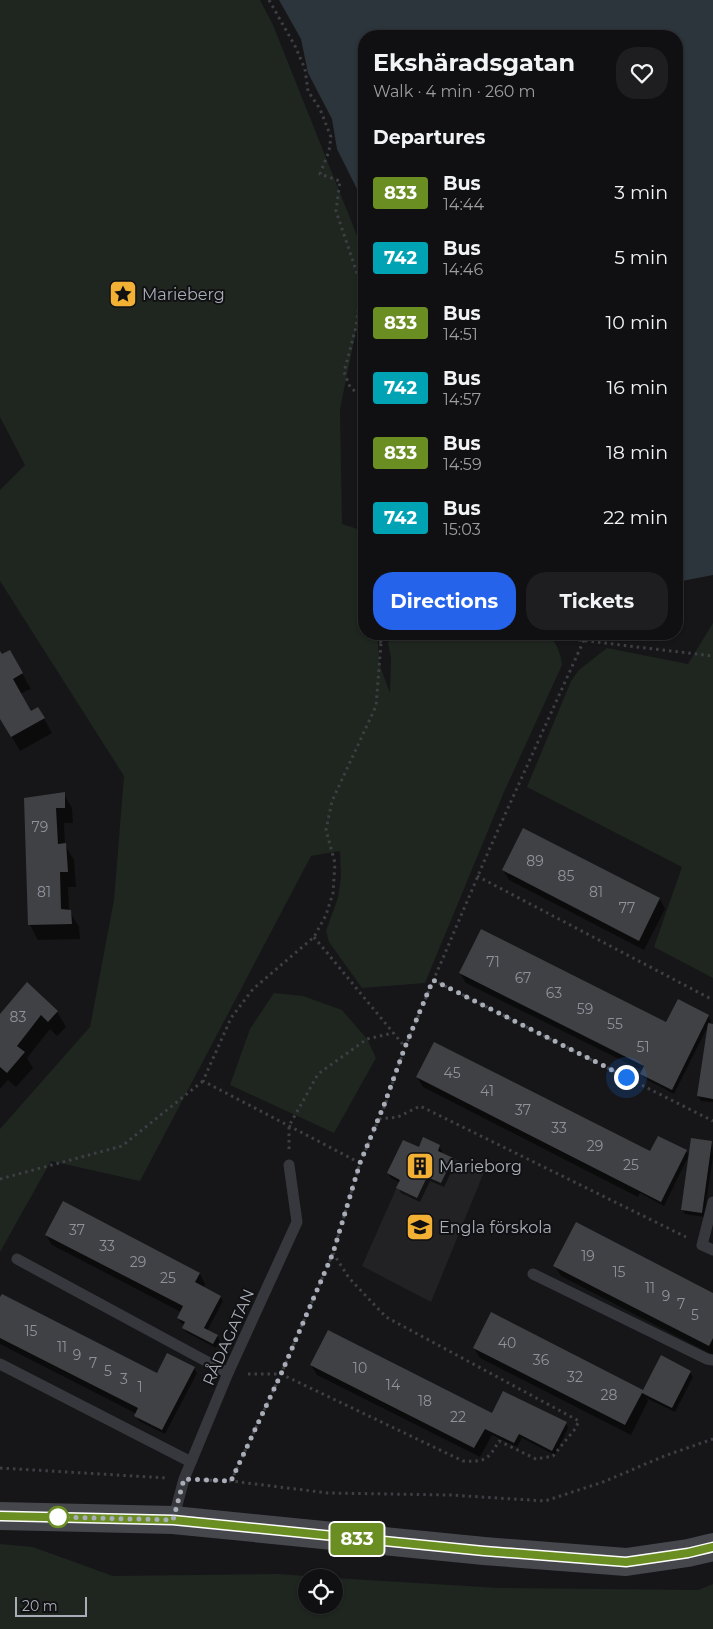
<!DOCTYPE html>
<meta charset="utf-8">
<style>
body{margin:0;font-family:Montserrat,sans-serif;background:#1e1e20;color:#f1f3f6;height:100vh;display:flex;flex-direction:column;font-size:19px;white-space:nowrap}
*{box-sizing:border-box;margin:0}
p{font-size:16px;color:#9c9d9f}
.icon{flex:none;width:28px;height:28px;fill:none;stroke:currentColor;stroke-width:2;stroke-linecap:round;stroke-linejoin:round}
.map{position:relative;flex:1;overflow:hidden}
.sheet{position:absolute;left:358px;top:30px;width:325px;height:610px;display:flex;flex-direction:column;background:#101012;border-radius:20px;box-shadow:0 1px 4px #0004,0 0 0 1px #303032}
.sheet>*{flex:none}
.badge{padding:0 10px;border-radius:4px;font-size:18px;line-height:32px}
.controls{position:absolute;left:298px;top:1569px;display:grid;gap:10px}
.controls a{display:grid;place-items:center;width:45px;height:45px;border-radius:50%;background:#101012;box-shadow:0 1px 4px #0004,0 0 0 1px #303032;font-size:25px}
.scale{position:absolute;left:15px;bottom:12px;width:72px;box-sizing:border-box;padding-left:5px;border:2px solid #a8adb8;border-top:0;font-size:14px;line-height:18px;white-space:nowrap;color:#a8adb8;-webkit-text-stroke:4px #111113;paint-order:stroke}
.you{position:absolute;width:25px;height:25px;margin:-12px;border:4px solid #fff;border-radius:50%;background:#1a73e8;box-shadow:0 0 0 8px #1a73e833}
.map>.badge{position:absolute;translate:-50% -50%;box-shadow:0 0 0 2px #fff}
h2{padding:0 15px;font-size:19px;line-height:45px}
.round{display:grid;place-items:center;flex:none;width:52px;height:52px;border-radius:20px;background:#1e1e20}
.summary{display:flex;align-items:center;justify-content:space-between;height:85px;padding:0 15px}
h1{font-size:24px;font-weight:700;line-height:38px}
.button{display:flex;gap:10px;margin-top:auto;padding:10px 15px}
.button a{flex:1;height:58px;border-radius:20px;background:#2563eb;color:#fff;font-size:20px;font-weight:700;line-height:58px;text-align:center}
.button a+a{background:#1e1e20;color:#f1f3f6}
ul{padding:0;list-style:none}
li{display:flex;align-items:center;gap:15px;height:65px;padding:0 15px}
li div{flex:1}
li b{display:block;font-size:19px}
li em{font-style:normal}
li .badge{min-width:55px;font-weight:700;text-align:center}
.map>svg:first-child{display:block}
.built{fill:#222225}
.green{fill:#1e261f}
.water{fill:#2c353c}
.shadow{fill:#0007}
.building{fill:#404145}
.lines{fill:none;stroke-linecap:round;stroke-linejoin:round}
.path{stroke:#3d3f44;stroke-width:3;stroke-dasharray:2.5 4;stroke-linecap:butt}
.service{stroke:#37383d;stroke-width:11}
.secondary{stroke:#45474d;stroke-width:28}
.line-casing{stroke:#fff;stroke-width:11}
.line{stroke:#6b8e23;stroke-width:8}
.walk{stroke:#a8adb8;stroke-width:5;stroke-dasharray:0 9}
.stop-dot{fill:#fff;stroke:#6b8e23;stroke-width:2.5}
.labels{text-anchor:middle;stroke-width:4;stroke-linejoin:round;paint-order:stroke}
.number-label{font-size:14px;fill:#8e929b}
.poi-label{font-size:16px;fill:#a8adb8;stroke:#111113;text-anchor:start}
.street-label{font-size:16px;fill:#a8adb8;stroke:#111113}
</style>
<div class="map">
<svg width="713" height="1629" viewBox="0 0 713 1629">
<rect width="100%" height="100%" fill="#161618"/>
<!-- built -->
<path class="built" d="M423 1137 440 1145 438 1151 484 1172 431 1302 362 1266 400 1180 387 1173 403 1140 419 1147Z"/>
<!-- green -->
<g class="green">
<path d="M0 0H260L273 25 364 253V292L340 409 342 524 364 531V634H377L380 666 390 693 391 658 388 643 394 634H546C556 640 561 654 562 665L504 792 425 983 362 988 329 942 326 931 338 898 341 877 340 851 311 856 140 1181 51 1161 0 1252V1129L90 1027 114 900 124 776 0 581V490L25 465 0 417Z"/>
<path d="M713 623V978L654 947 682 867 527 787 571 681 579 670 607 648 688 664Z"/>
<path d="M274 993 303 996 342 1010 367 1039 376 1058 334 1133 230 1085 250 1029Z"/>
<path d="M0 1544 33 1547 113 1576 277 1574 333 1578H306V1605H334V1578L500 1588 698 1590 713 1584V1629H0Z"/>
</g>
<!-- water -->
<path class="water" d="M279 0H713V575L682 581 676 585V36H364V254L357 239V189L337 149 332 119 308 73 301 39Z"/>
<!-- shadow -->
<g class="shadow">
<path d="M9 651 31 689 20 694 31 713 38 708 52 733 20 751 0 716V653L1 656Z"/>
<path d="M64 794 72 808 73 823H64L65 845 74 860 76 887H68L69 911 79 926 80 939 38 940 30 925 25 799Z"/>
<path d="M524 830 660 899 665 909 644 950 509 880 503 870Z"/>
<path d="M460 973 666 1024 708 1016 711 1021 709 1025 713 1026V1102L701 1101 698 1096 708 1026 674 1094 644 1078 641 1074 643 1071 466 983Z"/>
<path d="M57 1012 66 1027 57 1036 50 1029 27 1058 33 1068 16 1087 8 1080 0 1089V1016Z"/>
<path d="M417 1077 649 1152 686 1151 689 1155 664 1206 640 1193 638 1197 423 1087Z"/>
<path d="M712 1143 713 1157 704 1217 685 1214 682 1210Z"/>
<path d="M439 1146 442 1151 441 1154 452 1159 455 1164 444 1187 430 1181 420 1202 401 1193 398 1188 400 1183 391 1178 388 1173 419 1149Z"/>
<path d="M46 1235 200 1274 205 1284 203 1288 220 1297 223 1301 207 1331 217 1336 220 1341 216 1348 186 1332 184 1328 185 1325 181 1323 178 1318 181 1312 52 1245Z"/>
<path d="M555 1266 713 1294V1355L561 1276Z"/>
<path d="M0 1300 157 1375 194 1368 197 1373 165 1434 139 1421 136 1416 137 1414 0 1344Z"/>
<path d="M474 1348 644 1392 690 1372 693 1377 675 1412 646 1398 648 1401 631 1435 480 1358Z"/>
<path d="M311 1365 492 1416 566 1423 568 1428 555 1455 522 1438 517 1447 492 1435 480 1457 317 1375Z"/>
</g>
<!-- building -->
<g class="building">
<path d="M10 650 23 673 13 679 31 711 38 707 45 718 11 737 0 719V651L2 654Z"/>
<path d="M65 792V808H56L58 844 66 843 68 872H60L61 909 71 910 72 924 28 925 24 798Z"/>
<path d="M523 828 660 898 639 941 502 870Z"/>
<path d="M481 929 666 1022 678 999 709 1015 672 1090 640 1074 644 1066 459 973Z"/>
<path d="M27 982 58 1011 48 1022 41 1015 17 1046 25 1052 7 1073 0 1067V1014Z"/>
<path d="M708 1023 713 1024V1099L697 1096Z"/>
<path d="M434 1042 650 1151 658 1136 687 1150 661 1202 416 1077Z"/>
<path d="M423 1137 440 1145 438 1151 453 1158 441 1183 427 1177 417 1198 396 1188 400 1180 387 1173 403 1140 419 1147Z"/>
<path d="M691 1138 712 1141 702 1213 681 1210Z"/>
<path d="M63 1201 200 1273 195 1282 221 1296 204 1328 218 1335 213 1344 182 1328 185 1322 177 1318 183 1306 45 1235Z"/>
<path d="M576 1222 713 1293V1338L709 1346 553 1266Z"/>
<path d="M2 1294 157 1373 167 1353 195 1367 162 1430 134 1416 138 1408 0 1338V1297Z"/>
<path d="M491 1312 643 1390 661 1355 691 1371 672 1408 642 1393 625 1425 473 1348Z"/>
<path d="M328 1330 492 1413 503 1391 567 1422 552 1451 519 1434 514 1443 485 1429 474 1448 310 1365Z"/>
</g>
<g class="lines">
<!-- path -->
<g class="path">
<path d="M269 0 295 46 305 69 308 91 320 109 331 137 329 151 320 174 340 181 336 211 361 285 356 327 344 372 350 387 364 399"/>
<path d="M379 634 381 643"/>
<path d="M567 634 579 640 713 656"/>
<path d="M477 876 713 1000"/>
<path d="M314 937 405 1047"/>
<path d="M433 980 713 1121"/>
<path d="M379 1119 398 1117 420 1106 686 1237"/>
<path d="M289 1149V1126L318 1074 367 1039 393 1033"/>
<path d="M360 1163 203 1081 231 1018 253 989 314 937 326 915 333 893 335 863 326 830 332 801 376 706 381 644 387 634"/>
<path d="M0 1179 122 1146 203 1081"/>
<path d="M248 1374H281L463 1461C485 1462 488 1460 499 1441L536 1459 553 1456 575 1429 579 1421 386 1317 349 1278 333 1253"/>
<path d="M0 1468 167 1478"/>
<path d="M203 1480 231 1481 328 1493 450 1495 545 1501 603 1482 667 1455 713 1439"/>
<path d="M231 1481 281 1374 333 1253 360 1163 385 1105 405 1047 489 850 584 640"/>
</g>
<!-- service -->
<g class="service">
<path d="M713 1202 702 1245 713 1250"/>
<path d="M17 1259 228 1373"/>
<path d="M533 1274 707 1359 713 1360"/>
<path d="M0 1364 191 1462"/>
<path d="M173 1520 184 1479 228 1373 297 1222 289 1165"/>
</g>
<!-- secondary -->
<path class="secondary" d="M0 1516 173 1520 484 1551 626 1562 688 1553 713 1547"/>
</g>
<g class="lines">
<!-- line casing -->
<g class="line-casing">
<path id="line" d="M0 1516 173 1520 484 1551 626 1562 688 1553 713 1547"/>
</g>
<!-- line -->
<use href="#line" class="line"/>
<!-- walk -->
<path class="walk" d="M58 1517 173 1520 184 1479 231 1481 281 1374 333 1253 360 1163 384 1105 405 1047 433 980 626 1077"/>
</g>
<!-- icons -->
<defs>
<g id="sight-square" transform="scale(1.4375)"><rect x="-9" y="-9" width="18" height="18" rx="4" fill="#f2b134" stroke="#111113"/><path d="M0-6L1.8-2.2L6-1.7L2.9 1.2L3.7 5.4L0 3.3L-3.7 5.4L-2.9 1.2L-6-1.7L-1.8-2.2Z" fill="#111"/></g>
<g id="building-square" transform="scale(1.4375)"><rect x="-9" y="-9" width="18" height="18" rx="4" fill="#f2b134" stroke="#111113"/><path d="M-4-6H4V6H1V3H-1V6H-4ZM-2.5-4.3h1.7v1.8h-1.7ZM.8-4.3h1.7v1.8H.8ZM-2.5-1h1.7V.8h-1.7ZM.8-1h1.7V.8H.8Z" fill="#111"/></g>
<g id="school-square" transform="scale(1.4375)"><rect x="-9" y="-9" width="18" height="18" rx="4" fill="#f2b134" stroke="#111113"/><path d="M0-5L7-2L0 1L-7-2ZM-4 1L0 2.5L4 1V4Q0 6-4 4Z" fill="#111"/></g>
</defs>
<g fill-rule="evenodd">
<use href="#sight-square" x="123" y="294"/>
<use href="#building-square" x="420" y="1166"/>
<use href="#school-square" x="420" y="1227"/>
</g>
<!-- markers -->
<circle class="stop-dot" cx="58" cy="1517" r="10"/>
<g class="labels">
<!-- number labels -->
<g class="number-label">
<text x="40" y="832">79</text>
<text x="535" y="866">89</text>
<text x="566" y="881">85</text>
<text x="44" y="897">81</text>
<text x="596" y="897">81</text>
<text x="627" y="913">77</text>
<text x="493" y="967">71</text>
<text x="523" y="983">67</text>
<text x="554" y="998">63</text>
<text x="585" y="1014">59</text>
<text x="18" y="1022">83</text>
<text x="615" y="1029">55</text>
<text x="643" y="1052">51</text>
<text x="452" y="1078">45</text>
<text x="487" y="1096">41</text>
<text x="523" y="1115">37</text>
<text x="559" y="1133">33</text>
<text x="595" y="1151">29</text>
<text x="631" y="1170">25</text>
<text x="77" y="1235">37</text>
<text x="107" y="1251">33</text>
<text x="588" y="1261">19</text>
<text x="138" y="1267">29</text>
<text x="619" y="1277">15</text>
<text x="168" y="1283">25</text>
<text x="650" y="1293">11</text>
<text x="666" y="1301">9</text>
<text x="681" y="1309">7</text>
<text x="695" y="1320">5</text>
<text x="31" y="1336">15</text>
<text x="507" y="1348">40</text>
<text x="62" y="1352">11</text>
<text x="77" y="1360">9</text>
<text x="541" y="1365">36</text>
<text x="93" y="1368">7</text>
<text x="360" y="1373">10</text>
<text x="108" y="1376">5</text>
<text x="575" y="1382">32</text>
<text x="124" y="1384">3</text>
<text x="393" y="1390">14</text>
<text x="140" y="1392">1</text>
<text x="609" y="1400">28</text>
<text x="425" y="1406">18</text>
<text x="458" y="1422">22</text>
</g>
<!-- poi labels -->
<g class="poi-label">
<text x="142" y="300">Marieberg</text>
<text x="439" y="1172">Marieborg</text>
<text x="439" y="1233">Engla förskola</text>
</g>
<!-- street labels -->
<g class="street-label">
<text transform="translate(228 1337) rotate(-66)" y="6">RÅDAGATAN</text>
</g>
</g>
</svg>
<div class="controls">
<a><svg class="icon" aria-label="locate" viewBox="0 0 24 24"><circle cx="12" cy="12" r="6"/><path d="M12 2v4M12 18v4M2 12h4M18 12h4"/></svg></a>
</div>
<div class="scale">20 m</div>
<div class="you" style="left:626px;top:1077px"></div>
<b class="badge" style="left:357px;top:1539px;background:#6b8e23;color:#fff">833</b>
<section class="sheet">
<div class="summary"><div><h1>Ekshäradsgatan</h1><p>Walk · 4 min · 260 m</p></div><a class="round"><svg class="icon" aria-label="heart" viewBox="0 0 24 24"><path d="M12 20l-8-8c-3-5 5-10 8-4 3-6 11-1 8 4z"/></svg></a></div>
<h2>Departures</h2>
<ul>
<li><span class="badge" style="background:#6b8e23;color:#fff">833</span><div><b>Bus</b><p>14:44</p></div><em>3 min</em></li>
<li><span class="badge" style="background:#00a3b4;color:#fff">742</span><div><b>Bus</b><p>14:46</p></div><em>5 min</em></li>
<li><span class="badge" style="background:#6b8e23;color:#fff">833</span><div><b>Bus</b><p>14:51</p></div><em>10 min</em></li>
<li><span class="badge" style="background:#00a3b4;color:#fff">742</span><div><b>Bus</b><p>14:57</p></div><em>16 min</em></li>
<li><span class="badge" style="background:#6b8e23;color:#fff">833</span><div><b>Bus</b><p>14:59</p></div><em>18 min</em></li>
<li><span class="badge" style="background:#00a3b4;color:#fff">742</span><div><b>Bus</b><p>15:03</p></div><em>22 min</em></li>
</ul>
<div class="button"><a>Directions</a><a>Tickets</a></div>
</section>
</div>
